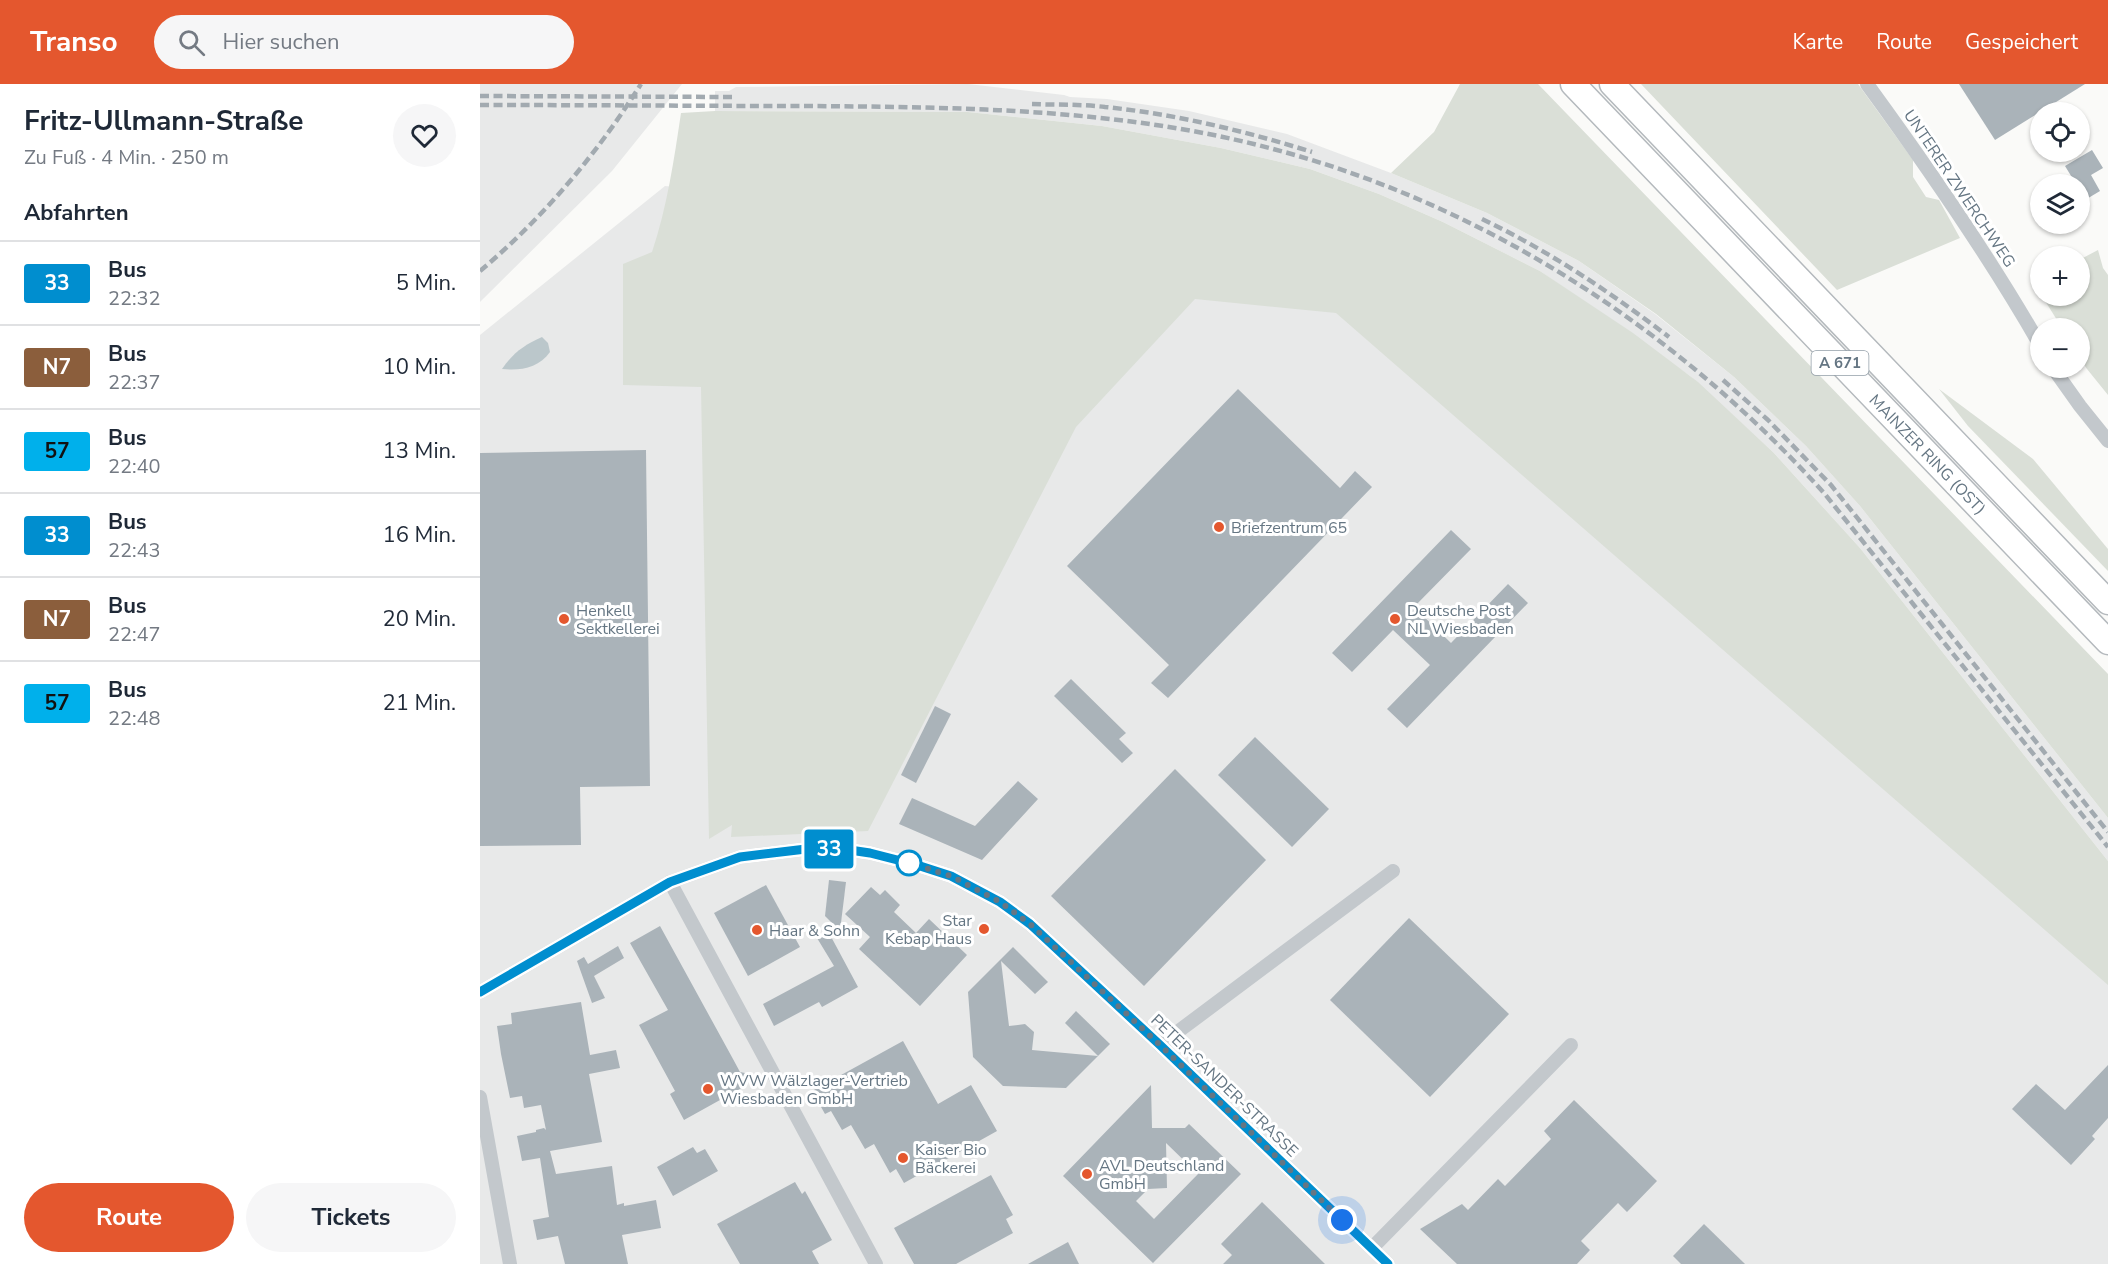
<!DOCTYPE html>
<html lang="de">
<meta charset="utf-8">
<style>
body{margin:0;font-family:"Nunito Sans",sans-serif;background:#f6f6f7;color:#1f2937;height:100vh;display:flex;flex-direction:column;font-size:22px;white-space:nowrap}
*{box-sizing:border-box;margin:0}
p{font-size:20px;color:#747a83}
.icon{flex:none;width:33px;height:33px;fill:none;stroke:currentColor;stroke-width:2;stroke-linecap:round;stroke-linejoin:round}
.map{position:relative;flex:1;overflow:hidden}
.details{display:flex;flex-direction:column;background:#fff;width:480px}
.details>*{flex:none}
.badge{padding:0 12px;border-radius:4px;font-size:21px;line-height:39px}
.controls{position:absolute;left:1550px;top:18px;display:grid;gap:12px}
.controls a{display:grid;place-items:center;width:60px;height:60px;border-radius:50%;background:#fff;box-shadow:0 2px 4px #0004;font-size:30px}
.you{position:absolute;width:30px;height:30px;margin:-15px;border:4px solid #fff;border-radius:50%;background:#1a73e8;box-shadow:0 0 0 9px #1a73e833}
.map>.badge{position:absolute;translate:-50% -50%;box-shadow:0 0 0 3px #fff}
h2{padding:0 24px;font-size:22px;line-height:54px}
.round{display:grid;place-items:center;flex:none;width:63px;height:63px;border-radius:32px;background:#f6f6f7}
.summary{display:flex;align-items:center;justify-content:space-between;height:102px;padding:0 24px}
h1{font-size:28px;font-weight:700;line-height:45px}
.button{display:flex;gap:12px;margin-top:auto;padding:12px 24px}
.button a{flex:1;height:69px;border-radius:36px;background:#e4572e;color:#fff;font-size:24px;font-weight:700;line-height:69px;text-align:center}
.button a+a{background:#f6f6f7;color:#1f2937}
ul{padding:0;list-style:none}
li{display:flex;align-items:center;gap:18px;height:84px;padding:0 24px;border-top:2px solid #e0e1e3}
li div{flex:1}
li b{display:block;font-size:22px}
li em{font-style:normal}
li .badge{min-width:66px;font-weight:700;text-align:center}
header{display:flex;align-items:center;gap:36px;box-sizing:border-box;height:84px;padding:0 30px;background:#e4572e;color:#fff}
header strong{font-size:28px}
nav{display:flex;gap:33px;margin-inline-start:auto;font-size:21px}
.search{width:420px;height:54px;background:#f6f6f7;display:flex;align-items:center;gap:15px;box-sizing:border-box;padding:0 21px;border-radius:33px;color:#747a83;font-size:22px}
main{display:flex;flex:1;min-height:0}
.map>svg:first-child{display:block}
.built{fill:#e8e9e9}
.green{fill:#dadfd7}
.water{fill:#bbc7cb}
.building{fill:#aab3b9;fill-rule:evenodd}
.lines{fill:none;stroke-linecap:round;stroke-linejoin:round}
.motorway-casing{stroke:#b4b9bd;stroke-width:27}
.minor{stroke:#c3c8cc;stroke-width:14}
.motorway{stroke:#fff;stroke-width:24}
.rail{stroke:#a2aab0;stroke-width:4.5;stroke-dasharray:9 4.5;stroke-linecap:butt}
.line-casing{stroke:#fff;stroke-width:14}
.line{stroke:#008ecf;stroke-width:9}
.walk{stroke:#657683;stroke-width:6;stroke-dasharray:0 10.8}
.poi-dot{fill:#e4572e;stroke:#fff;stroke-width:2}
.stop-dot{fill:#fff;stroke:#008ecf;stroke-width:3}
.labels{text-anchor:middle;stroke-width:6;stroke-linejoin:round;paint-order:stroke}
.shield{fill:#fff;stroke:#939fa8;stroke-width:1.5}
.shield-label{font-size:15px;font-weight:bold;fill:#657683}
.street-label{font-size:16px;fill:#657683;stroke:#fff}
.poi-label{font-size:16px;fill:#657683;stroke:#fff;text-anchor:start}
</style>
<header>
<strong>Transo</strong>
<div class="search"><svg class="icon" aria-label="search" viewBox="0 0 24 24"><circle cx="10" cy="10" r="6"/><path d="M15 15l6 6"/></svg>Hier suchen</div>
<nav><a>Karte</a><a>Route</a><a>Gespeichert</a></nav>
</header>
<main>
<section class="details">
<div class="summary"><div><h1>Fritz-Ullmann-Straße</h1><p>Zu Fuß · 4 Min. · 250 m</p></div><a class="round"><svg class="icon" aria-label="heart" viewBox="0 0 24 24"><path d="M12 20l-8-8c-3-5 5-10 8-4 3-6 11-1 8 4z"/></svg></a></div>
<h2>Abfahrten</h2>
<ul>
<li><span class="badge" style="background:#008ecf;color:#fff">33</span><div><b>Bus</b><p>22:32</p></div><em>5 Min.</em></li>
<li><span class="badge" style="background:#8b5e3c;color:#fff">N7</span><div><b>Bus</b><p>22:37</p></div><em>10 Min.</em></li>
<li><span class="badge" style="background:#00b0eb;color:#111">57</span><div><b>Bus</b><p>22:40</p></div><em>13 Min.</em></li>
<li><span class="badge" style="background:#008ecf;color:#fff">33</span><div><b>Bus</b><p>22:43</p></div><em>16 Min.</em></li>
<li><span class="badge" style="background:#8b5e3c;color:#fff">N7</span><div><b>Bus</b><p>22:47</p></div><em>20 Min.</em></li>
<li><span class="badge" style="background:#00b0eb;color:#111">57</span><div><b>Bus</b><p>22:48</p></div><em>21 Min.</em></li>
</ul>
<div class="button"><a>Route</a><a>Tickets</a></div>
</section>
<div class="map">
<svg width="1628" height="1180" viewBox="0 0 1628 1180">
<rect width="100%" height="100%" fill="#fafaf8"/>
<!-- built -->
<g class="built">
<path d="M0 0H202L132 87 0 218Z"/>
<path d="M488 0 584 11 590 13 627 15 709 27 807 50 911 89 1007 129 1099 177 1175 230 1254 293 1326 362 1380 422 1628 734V777L1380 464 1294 369 1210 292 1060 187 963 138 899 110 830 85 741 64 622 42 488 28 235 27V7H249L256 3Z"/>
<path d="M185 102 867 171 1628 807V1180H0V251Z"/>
</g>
<!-- green -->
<g class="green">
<path d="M980 0H1058L1628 590V734L1380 422 1326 362 1254 293 1176 230 1099 177 1007 129 911 89 954 48Z"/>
<path d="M1161 0H1378L1433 76V93L1446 113 1459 116 1480 154 1357 206Z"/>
<path d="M235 27 488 28 622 42 741 64 830 85 899 110 963 138 1060 187 1153 249 1218 298 1294 369 1380 464 1628 777V901L856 229 715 215 596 343 388 747 251 753 252 741 229 755 221 303 143 301V180L172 168C187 123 194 76 201 29Z"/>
<path d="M1618 166 1623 184 1628 191V311L1607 285 1599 273V244H1582L1562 212H1599V176Z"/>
<path d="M1459 305 1553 375 1628 465V487L1488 342Z"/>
</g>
<!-- water -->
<path class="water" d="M62 253 68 259 70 268C59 284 40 287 22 285 33 269 44 261 62 253Z"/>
<!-- building -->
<g class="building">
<path d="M1479 0H1605L1515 56Z"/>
<path d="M1612 66 1623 84 1611 91 1620 107 1605 116 1599 106V100H1596L1585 82Z"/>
<path d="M758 305 860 404 875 387 892 403 688 614 671 599 689 581 587 482Z"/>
<path d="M166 366 170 702 100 703 101 761 0 762V369Z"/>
<path d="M971 446 991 465 934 523 971 559 1028 500 1048 519 927 644 907 625 950 581 913 546 872 588 852 569Z"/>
<path d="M591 595 646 649 639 655 653 669 642 679 574 612Z"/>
<path d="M455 622 471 630 436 699 421 691Z"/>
<path d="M775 653 849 725 812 763 738 691Z"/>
<path d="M695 685 786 776 664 902 571 812Z"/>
<path d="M538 697 558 715 502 776 419 740 432 714 495 742Z"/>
<path d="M349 796 366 798 360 847 345 832Z"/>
<path d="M286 801 320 863 268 892 234 829Z"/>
<path d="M391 803 400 811 405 806 420 821 414 828 436 849 449 835 487 871 440 922 379 865 390 853 365 830Z"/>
<path d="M929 834 1029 930 950 1013 850 916Z"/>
<path d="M180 842 253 975 260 988 265 989 264 995 267 1001 204 1036 190 1010 195 1007 159 941 188 926 150 859Z"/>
<path d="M348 847 378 903 342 923 339 918 294 942 283 920 354 882 337 854Z"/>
<path d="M138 862 144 874 114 892 125 914 112 919 97 877 104 873 108 880Z"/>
<path d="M533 863 568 898 555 910 521 877 529 942 545 940 554 948 552 966 618 972 586 1004 523 1002 493 973 488 908Z"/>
<path d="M101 918 110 971 136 966 140 984 109 990 122 1058 70 1067 76 1090 132 1082 137 1121 144 1119V1122L176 1116 181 1144 142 1151 148 1180H85L78 1152 57 1156 53 1136 69 1133 60 1074 42 1077 37 1052 56 1048V1046L64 1044 66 1046 61 1021 44 1024 42 1012 30 1014 21 970 17 942 32 940 31 929Z"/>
<path d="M596 927 630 960 618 972 585 939Z"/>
<path d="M423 957 458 1020 491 1001 517 1047 424 1099 416 1085 410 1089 394 1060 385 1065 371 1041 362 1046 351 1027 345 1030 332 1007Z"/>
<path d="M1628 981V1034L1612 1052 1615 1055 1591 1081 1532 1025 1556 1000 1585 1026Z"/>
<path d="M671 1001 672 1044H705L709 1040 761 1090 673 1179 583 1092ZM686 1059 718 1090 674 1135 656 1117 668 1105 687 1104Z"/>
<path d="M1094 1016 1177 1097 1147 1128 1138 1119 1101 1157 1110 1166 1097 1180H977L940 1145 982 1120 988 1126 1018 1095 1025 1102 1071 1055 1064 1047Z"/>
<path d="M213 1063 217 1069 225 1065 238 1087 193 1112 177 1083Z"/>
<path d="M511 1091 533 1131 526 1135 533 1149 476 1180H434L414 1144Z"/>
<path d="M315 1098 322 1110 325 1107 352 1156 332 1167 339 1180H260L237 1140Z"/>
<path d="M782 1118 845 1180H743L752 1171 741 1160Z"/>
<path d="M1224 1140 1265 1180H1201L1193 1172Z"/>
<path d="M588 1158 599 1180H548Z"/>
</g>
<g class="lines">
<!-- motorway casing -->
<g class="motorway-casing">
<g id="motorway">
<path d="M1093 0 1628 558"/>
<path d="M1132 0 1628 518"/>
</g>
</g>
<!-- minor -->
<g class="minor">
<path d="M1387 0C1449 85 1508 170 1560 261"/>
<path d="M1573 284 1600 322 1628 357"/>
<path d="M190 798 396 1180"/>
<path d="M0 908 190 798 260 773 326 765H363L390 769 437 781 471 792 520 818 550 840 680 961 908 1180"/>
<path d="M680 961 913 787"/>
<path d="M0 1013 30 1180"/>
<path d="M892 1164 1091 961"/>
</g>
<!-- motorway -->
<use href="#motorway" class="motorway"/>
<!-- rail -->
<g class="rail">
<path d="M0 12 255 13"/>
<path d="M552 20C576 21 601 20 625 23 695 30 765 47 832 68"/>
<path d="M0 21C110 21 219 22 329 22 453 23 578 24 701 45 951 87 1175 222 1344 409L1628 763"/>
<path d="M1002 135C1069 167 1130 208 1189 253"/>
<path d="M0 187C63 134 117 70 161 0"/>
<path d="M1243 296 1288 336 1351 401 1628 748"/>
</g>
</g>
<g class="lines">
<!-- line casing -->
<g class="line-casing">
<path id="line" d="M0 908 190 798 260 773 326 765H363L390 769 437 781 471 792 520 818 550 840 680 961 908 1180"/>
</g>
<!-- line -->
<use href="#line" class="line"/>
<!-- walk -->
<path class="walk" d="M429 779 423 777 471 792 520 818 550 840 680 961 862 1136"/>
</g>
<!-- markers -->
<g class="poi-dot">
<circle cx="739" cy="443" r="6"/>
<circle cx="84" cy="535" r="6"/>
<circle cx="915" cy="535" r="6"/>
<circle cx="504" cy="845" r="6"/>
<circle cx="277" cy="846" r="6"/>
<circle cx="228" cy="1005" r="6"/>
<circle cx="423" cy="1074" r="6"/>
<circle cx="607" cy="1090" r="6"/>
</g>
<circle class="stop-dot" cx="429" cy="779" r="12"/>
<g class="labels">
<!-- shield labels -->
<rect class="shield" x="1331.5" y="267" width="57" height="24" rx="4.5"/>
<g class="shield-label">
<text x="1360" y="284">A 671</text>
</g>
<!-- street labels -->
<g class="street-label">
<text transform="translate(1480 104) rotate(56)" y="6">UNTERER ZWERCHWEG</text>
<text transform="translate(1448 370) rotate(46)" y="6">MAINZER RING (OST)</text>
<text transform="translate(745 1001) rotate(44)" y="6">PETER-SANDER-STRASSE</text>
</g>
<!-- poi labels -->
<g class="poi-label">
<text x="751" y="449">Briefzentrum 65</text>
<text x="96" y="532">Henkell<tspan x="96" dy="18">Sektkellerei</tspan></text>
<text x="927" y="532">Deutsche Post<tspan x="927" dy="18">NL Wiesbaden</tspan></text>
<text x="492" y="842" text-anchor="end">Star<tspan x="492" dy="18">Kebap Haus</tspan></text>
<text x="289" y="852">Haar &amp; Sohn</text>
<text x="240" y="1002">WVW Wälzlager-Vertrieb<tspan x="240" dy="18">Wiesbaden GmbH</tspan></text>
<text x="435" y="1071">Kaiser Bio<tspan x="435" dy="18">Bäckerei</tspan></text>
<text x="619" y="1087">AVL Deutschland<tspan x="619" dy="18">GmbH</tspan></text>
</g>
</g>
</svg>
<div class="controls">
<a><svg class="icon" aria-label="locate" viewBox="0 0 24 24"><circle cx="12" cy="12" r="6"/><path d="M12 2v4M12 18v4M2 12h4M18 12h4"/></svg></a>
<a><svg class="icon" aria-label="layers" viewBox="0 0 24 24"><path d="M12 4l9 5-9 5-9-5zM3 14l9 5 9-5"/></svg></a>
<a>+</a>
<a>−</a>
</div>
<div class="you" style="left:862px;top:1136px"></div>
<b class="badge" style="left:349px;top:765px;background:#008ecf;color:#fff">33</b>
</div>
</main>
